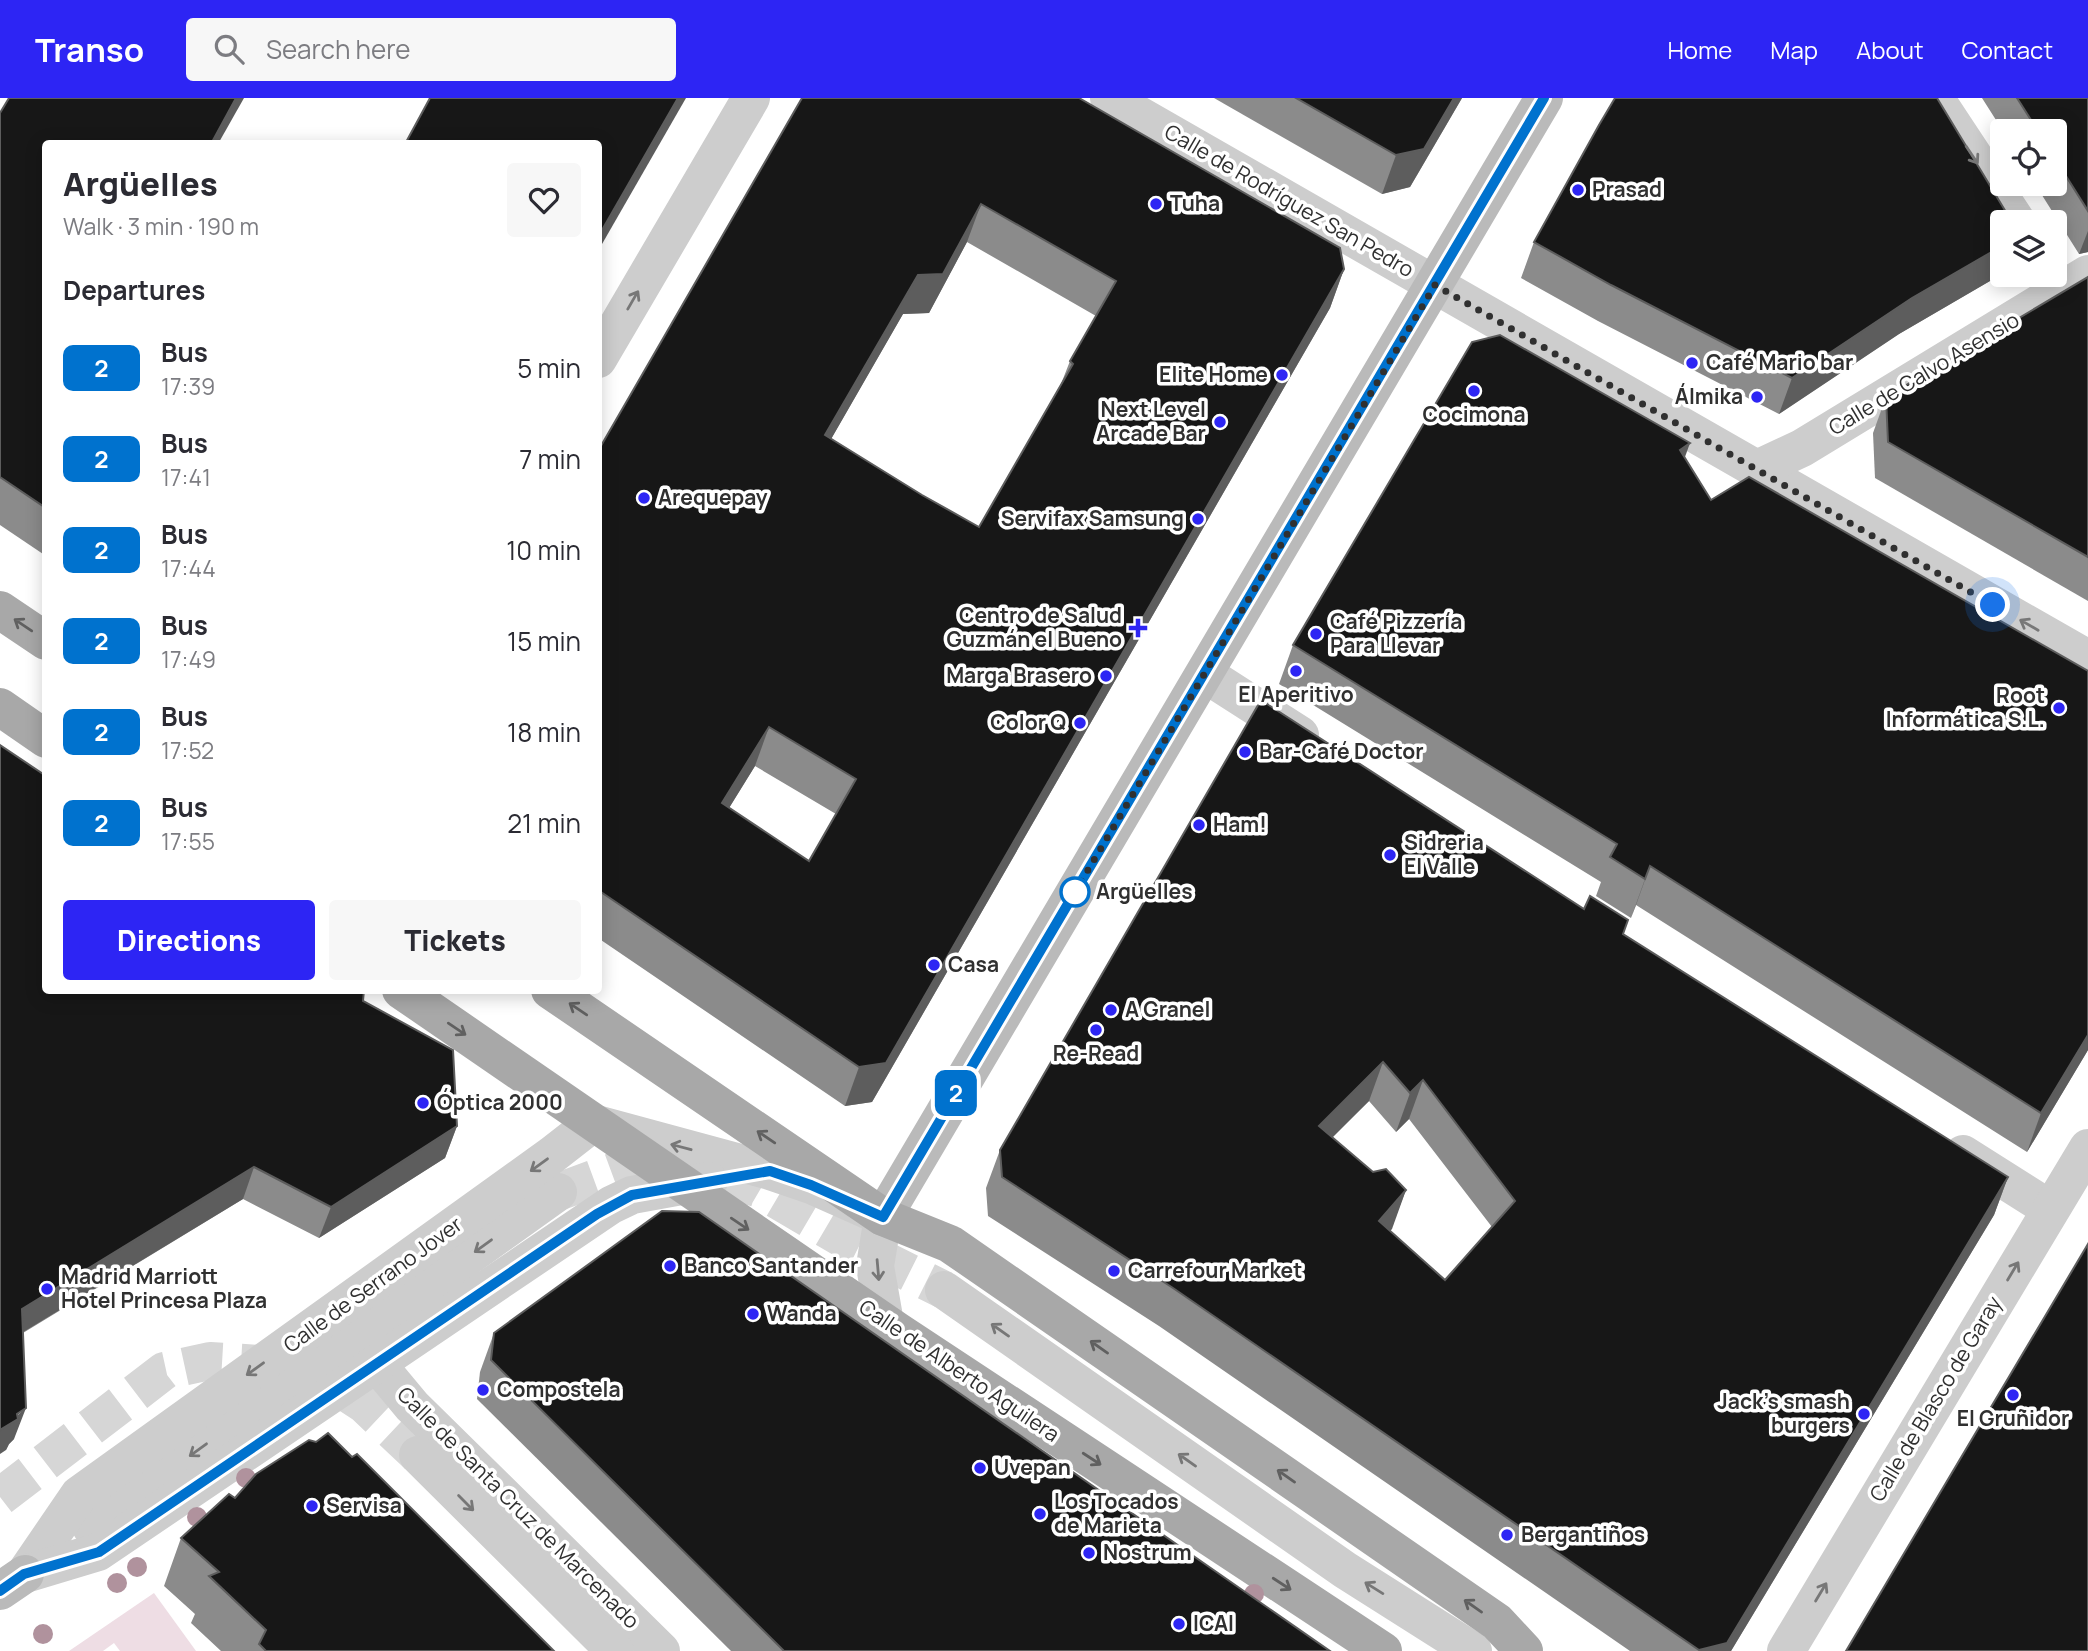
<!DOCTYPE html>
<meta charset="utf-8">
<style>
body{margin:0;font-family:Manrope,sans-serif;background:#f7f7f7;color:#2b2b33;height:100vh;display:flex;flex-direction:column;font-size:26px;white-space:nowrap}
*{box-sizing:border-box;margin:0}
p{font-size:23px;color:#7c7c81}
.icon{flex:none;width:38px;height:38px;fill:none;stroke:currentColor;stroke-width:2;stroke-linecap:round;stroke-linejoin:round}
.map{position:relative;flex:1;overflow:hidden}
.drawer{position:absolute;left:42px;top:42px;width:560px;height:854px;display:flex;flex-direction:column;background:#fff;border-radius:7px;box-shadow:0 4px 18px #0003}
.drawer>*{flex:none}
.badge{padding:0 14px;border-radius:10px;font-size:24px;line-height:46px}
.controls{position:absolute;left:1990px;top:21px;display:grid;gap:14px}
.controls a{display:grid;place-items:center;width:77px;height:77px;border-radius:7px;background:#fff;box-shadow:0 4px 18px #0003;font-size:35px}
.you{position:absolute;width:35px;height:35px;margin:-18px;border:5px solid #fff;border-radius:50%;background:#1a73e8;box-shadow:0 0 0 10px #1a73e833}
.map>.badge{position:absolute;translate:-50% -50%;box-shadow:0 0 0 4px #fff}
h2{padding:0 21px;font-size:26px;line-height:63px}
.round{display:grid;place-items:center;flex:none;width:74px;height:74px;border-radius:7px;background:#f7f7f7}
.head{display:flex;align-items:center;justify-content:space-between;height:119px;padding:0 21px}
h1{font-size:33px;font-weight:800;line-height:52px}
.button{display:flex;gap:14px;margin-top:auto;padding:14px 21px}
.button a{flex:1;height:80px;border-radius:7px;background:#2d25f4;color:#fff;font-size:28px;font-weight:800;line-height:80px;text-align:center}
.button a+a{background:#f7f7f7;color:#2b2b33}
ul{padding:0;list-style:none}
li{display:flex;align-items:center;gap:21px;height:91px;padding:0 21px}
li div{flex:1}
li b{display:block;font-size:26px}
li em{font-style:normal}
li .badge{min-width:77px;font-weight:700;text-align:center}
header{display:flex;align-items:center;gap:42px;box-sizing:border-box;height:98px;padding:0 35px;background:#2d25f4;color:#fff}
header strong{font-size:33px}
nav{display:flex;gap:38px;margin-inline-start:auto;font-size:24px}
.search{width:490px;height:63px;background:#f7f7f7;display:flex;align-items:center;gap:18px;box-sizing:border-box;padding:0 24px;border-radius:7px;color:#7c7c81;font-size:26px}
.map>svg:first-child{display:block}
.green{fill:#eedde4}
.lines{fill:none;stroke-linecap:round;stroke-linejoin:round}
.street-tunnel{stroke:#d6d6d6;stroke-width:38;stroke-dasharray:38 19;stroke-linecap:butt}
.street{stroke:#cdcdcd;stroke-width:38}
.secondary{stroke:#bababa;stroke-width:38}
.primary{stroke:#a8a8a8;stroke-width:38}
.tree{fill:#b0929d}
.wall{fill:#8b8b8b;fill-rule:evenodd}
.shaded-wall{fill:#5d5d5d}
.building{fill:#171717;stroke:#5d5d5d;stroke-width:2;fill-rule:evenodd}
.oneway{stroke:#777}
.oneway2{stroke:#606060}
.line-casing{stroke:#fff;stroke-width:16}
.line{stroke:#0072ce;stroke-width:10}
.walk{stroke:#303030;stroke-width:7;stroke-dasharray:0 12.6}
.poi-dot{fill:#2d25f4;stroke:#fff;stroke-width:2.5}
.stop-dot{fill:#fff;stroke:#0072ce;stroke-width:3.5}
.labels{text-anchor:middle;stroke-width:7;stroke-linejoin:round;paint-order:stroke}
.poi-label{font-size:21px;font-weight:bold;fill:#303030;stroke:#fff;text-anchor:start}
.street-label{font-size:21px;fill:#303030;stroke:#fff}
.stop-label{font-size:21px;font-weight:bold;fill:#303030;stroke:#fff;text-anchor:start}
</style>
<header>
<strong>Transo</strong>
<div class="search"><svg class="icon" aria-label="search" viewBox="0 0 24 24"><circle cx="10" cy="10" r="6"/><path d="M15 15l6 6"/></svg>Search here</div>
<nav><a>Home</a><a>Map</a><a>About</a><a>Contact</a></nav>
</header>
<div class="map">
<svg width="2088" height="1553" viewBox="0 0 2088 1553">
<rect width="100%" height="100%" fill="#fff"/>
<!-- green -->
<path class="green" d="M154 1495 196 1553H120L114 1545 103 1553H69Z"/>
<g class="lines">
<!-- street-tunnel -->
<g class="street-tunnel">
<path d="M558 1094 615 1073 699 1072 757 1090 852 1146 944 1192"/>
<path d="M0 1399 164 1273 210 1263 278 1267 344 1293 364 1306 418 1357"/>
</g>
<!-- street -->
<g class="street">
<path d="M1109 0 2088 561"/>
<path d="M1935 0 2017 124"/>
<path d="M598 261 751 0"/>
<path d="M1757 371 1802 350 2088 176"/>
<path d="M1205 576 1300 637"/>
<path d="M1963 1056 2050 1111"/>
<path d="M944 1192 1345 1472 1473 1553"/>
<path d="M377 1266 412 1308 661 1553"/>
<path d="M418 1357 615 1553"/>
<path d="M91 1429 558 1094"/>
<path d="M25 1476 79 1397 552 1057 593 1025 770 1073 811 1087 883 1119 875 1168 885 1225"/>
<path d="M25 1476 98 1454 611 1107 632 1097 709 1083"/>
<path d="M1786 1553 2088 1050"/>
</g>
<!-- secondary -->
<g class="secondary">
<path d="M883 1119 1544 0"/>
<path d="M0 1493 25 1476"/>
</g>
<!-- primary -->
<g class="primary">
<path d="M0 512 46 543"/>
<path d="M0 609 46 641"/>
<path d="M401 892 897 1233 1383 1553"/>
<path d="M550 892 883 1119 950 1146 1497 1524 1524 1553"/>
</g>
</g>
<!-- trees -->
<g class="tree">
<circle cx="246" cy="1380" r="10"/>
<circle cx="197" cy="1419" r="10"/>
<circle cx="137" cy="1469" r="10"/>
<circle cx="117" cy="1485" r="10"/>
<circle cx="1254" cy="1496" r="10"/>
<circle cx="43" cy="1536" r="10"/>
</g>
<!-- wall -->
<g class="wall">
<path d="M802 0 1344 171 1330 210 872 1004 845 1008 598 840V353ZM967 144 1096 218 1070 263 1061 286 979 429 922 397 831 341 903 216 929 215ZM755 668 836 716 809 763 729 710Z"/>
<path d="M1214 0H1462L1410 89 1382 96Z"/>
<path d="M1982 0H2088V154L2079 156 2035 86H2054V33H2003Z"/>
<path d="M0 15 46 46V458L0 427Z"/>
<path d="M2002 124V176L1899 236 1779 316 1598 223 1521 180 1534 144Z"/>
<path d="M2088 179V503L1875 380 1873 335 1886 299Z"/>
<path d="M1685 360 1711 402 2088 952 2027 1054 1636 807 1631 820 1596 798 1601 784 1279 586 1293 547Z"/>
<path d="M1623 836 2008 1079 1994 1117 1731 1553H1630L1159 1228 988 1118 986 1090 1000 1052ZM1369 1003 1396 1034 1409 1021 1492 1129 1445 1182 1390 1133 1406 1092 1373 1074 1332 1039Z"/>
<path d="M46 892 363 903 457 1028 445 1060 319 1140 243 1101 23 1235 14 1341 9 1346 6 1352Z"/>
<path d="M494 1235 1330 1553H731L477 1301 480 1274Z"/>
<path d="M235 1400 554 1553H221L191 1525 195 1516 164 1488 181 1440Z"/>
</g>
<!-- shaded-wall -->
<g class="shaded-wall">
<path d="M236 0H244L218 46H211Z"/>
<path d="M678 0H686L598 153V139Z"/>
<path d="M1454 0H1462L1410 89 1382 96 1396 57Z"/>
<path d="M981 106 967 144 929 215 903 216 811 376 825 337 918 177Z"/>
<path d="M2088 133V154L2079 156Z"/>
<path d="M2002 148V176L1899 236 1779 316 1792 280 1912 200Z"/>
<path d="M1344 171 1330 210 872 1004 845 1008 859 969Z"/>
<path d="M1690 345 1676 384 1680 352Z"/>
<path d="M769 629 755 668 708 744 722 705Z"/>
<path d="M1650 768 1636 807 1631 820 1645 781Z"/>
<path d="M2088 937V952L2027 1054 2041 1015Z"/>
<path d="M1383 964 1369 1003 1305 1067 1319 1028Z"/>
<path d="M1423 982 1409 1021 1396 1034 1410 995Z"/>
<path d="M457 1028 445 1060 319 1140 331 1109Z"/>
<path d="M254 1069 243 1101 10 1242 22 1211Z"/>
<path d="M2008 1079 1994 1117 1731 1553H1699Z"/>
<path d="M1406 1092 1392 1131 1365 1162 1379 1123Z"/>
<path d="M26 1310 14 1341 9 1346 6 1352 0 1356V1332Z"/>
</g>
<!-- building -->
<g class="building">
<path d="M9 0H236L211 46H46V410L0 379V15Z"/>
<path d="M430 0H678L598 139V46H405Z"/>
<path d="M802 0H1079L1340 150 1344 171 886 965 859 969 598 792V353ZM981 106 1116 183 1070 263 1073 266 979 429 922 397 825 337 918 177 943 176ZM769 629 856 681 809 763 722 705Z"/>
<path d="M1296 0H1454L1424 51 1396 57Z"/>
<path d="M1615 0H1937L2012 124H2002V148L1912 200 1792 280 1611 187 1534 144 1599 27Z"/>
<path d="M2017 0H2088V113L2054 59V33H2038Z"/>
<path d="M2088 179V459L1888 344 1886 299Z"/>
<path d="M1500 237 1690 345 1680 352 1711 402 1749 379 2088 573V937L2041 1015 1650 768 1645 781 1610 759 1617 746 1293 547 1472 244Z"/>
<path d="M1261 602 1584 811 1590 798 1628 822 1623 836 2008 1079 1727 1545 1699 1552 1173 1190 1002 1079 1000 1052ZM1383 964 1410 995 1423 982 1515 1103 1445 1182 1379 1123 1406 1092 1386 1071 1373 1074 1319 1028Z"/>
<path d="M0 647 46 678V892H364L363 903 453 952 457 1028 331 1109 254 1069 22 1211 26 1310 17 1316 18 1321 0 1332Z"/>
<path d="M662 1113 699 1114 1330 1553H784L491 1262 494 1235Z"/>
<path d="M2088 1146V1553H1846Z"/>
<path d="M328 1335 352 1359 357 1356 554 1553H266L259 1546 266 1532 209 1478 219 1474 181 1440 229 1396 235 1400 256 1376 309 1342 316 1344Z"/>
</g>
<!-- one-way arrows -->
<defs><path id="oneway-shaft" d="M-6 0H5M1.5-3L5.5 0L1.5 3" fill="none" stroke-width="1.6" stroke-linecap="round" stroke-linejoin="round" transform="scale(1.75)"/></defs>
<g class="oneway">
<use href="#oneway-shaft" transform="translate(1972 57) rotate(56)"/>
<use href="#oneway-shaft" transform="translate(633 202) rotate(-60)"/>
<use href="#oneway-shaft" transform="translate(2029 527) rotate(-150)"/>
<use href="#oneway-shaft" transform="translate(681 1049) rotate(-165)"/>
<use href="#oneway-shaft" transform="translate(539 1067) rotate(144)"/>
<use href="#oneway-shaft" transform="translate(483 1148) rotate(144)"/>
<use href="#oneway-shaft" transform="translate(878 1172) rotate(85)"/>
<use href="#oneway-shaft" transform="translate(2013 1173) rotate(-59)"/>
<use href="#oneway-shaft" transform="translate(1000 1232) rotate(-145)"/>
<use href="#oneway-shaft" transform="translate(255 1271) rotate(144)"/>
<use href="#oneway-shaft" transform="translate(198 1352) rotate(144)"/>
<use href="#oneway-shaft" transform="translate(1187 1362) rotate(-145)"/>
<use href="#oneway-shaft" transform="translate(466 1405) rotate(45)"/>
<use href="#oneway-shaft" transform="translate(1374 1490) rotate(-148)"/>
<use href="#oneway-shaft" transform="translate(1821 1494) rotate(-59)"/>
</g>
<g class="oneway2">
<use href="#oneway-shaft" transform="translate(23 527) rotate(-146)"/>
<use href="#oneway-shaft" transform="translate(578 911) rotate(-146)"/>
<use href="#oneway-shaft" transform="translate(457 931) rotate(34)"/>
<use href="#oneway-shaft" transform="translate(766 1039) rotate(-146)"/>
<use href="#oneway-shaft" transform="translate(740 1126) rotate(34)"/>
<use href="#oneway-shaft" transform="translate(1099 1249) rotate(-145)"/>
<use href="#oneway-shaft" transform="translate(1092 1361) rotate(33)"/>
<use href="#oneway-shaft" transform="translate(1286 1378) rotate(-145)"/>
<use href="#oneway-shaft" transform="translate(1282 1486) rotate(33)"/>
<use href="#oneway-shaft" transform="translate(1473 1508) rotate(-145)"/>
</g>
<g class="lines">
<!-- line casing -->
<g class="line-casing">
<path id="line" d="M0 1493 24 1476 99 1454 597 1116 632 1097 770 1073 811 1087 883 1119 1544 0"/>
</g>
<!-- line -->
<use href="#line" class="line"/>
<!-- walk -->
<path class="walk" d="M1075 794 1435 187 1993 507"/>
</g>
<!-- markers -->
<g class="poi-dot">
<circle cx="1578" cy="92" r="7"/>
<circle cx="1156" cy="106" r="7"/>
<circle cx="1692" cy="265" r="7"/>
<circle cx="1282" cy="277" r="7"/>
<circle cx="1474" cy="293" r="7"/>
<circle cx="1757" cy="299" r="7"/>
<circle cx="1220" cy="324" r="7"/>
<circle cx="644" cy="400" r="7"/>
<circle cx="1198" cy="421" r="7"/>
<path d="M1134.5 519.5h7v7h7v7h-7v7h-7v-7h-7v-7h7z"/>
<circle cx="1316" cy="536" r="7"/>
<circle cx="1296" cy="573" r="7"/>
<circle cx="1106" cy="578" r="7"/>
<circle cx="2059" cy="610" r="7"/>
<circle cx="1080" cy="625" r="7"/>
<circle cx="1245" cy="654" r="7"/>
<circle cx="1199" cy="727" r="7"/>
<circle cx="1390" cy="757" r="7"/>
<circle cx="934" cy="867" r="7"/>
<circle cx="1111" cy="912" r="7"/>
<circle cx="1096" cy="932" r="7"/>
<circle cx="423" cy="1005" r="7"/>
<circle cx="670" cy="1168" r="7"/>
<circle cx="1114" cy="1173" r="7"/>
<circle cx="47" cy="1191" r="7"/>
<circle cx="753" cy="1216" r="7"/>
<circle cx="483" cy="1292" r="7"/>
<circle cx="2013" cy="1297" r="7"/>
<circle cx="1864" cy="1316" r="7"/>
<circle cx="980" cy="1370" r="7"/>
<circle cx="312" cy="1408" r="7"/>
<circle cx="1040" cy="1416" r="7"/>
<circle cx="1507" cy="1437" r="7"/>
<circle cx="1089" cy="1455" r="7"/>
<circle cx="1179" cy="1526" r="7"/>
</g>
<circle class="stop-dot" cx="1075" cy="794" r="14"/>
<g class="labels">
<!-- poi labels -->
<g class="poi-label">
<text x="1592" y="99">Prasad</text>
<text x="1170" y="113">Tuha</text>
<text x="1706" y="272">Café Mario bar</text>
<text x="1268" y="284" text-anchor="end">Elite Home</text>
<text x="1743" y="306" text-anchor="end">Álmika</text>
<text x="1206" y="319" text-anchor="end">Next Level<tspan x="1206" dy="24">Arcade Bar</tspan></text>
<text x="1474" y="324" text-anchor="middle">Cocimona</text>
<text x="658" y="407">Arequepay</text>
<text x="1184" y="428" text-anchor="end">Servifax Samsung</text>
<text x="1122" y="525" text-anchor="end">Centro de Salud<tspan x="1122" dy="24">Guzmán el Bueno</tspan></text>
<text x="1330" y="531">Café Pizzería<tspan x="1330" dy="24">Para Llevar</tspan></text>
<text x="1092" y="585" text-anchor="end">Marga Brasero</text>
<text x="1296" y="604" text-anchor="middle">El Aperitivo</text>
<text x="2045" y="605" text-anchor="end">Root<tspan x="2045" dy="24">Informática S.L.</tspan></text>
<text x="1066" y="632" text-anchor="end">Color Q</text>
<text x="1259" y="661">Bar-Café Doctor</text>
<text x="1213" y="734">Ham!</text>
<text x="1404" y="752">Sidreria<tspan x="1404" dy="24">El Valle</tspan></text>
<text x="948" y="874">Casa</text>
<text x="1125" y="919">A Granel</text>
<text x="1096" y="963" text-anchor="middle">Re-Read</text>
<text x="437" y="1012">Óptica 2000</text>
<text x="684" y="1175">Banco Santander</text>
<text x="1128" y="1180">Carrefour Market</text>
<text x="61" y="1186">Madrid Marriott<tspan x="61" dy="24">Hotel Princesa Plaza</tspan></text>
<text x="767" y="1223">Wanda</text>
<text x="497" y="1299">Compostela</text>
<text x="1850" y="1311" text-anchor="end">Jack's smash<tspan x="1850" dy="24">burgers</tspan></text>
<text x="2013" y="1328" text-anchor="middle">El Gruñidor</text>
<text x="994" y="1377">Uvepan</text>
<text x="1054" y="1411">Los Tocados<tspan x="1054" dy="24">de Marieta</tspan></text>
<text x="326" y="1415">Servisa</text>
<text x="1521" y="1444">Bergantiños</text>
<text x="1103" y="1462">Nostrum</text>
<text x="1193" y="1533">ICAI</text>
</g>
<!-- street labels -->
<g class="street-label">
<text transform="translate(1289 103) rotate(30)" y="7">Calle de Rodríguez San Pedro</text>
<text transform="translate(1924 276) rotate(-31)" y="7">Calle de Calvo Asensio</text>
<text transform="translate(373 1187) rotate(-36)" y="7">Calle de Serrano Jover</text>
<text transform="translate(959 1273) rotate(34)" y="7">Calle de Alberto Aguilera</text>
<text transform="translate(1936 1301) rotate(-59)" y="7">Calle de Blasco de Garay</text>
<text transform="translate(518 1410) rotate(45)" y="7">Calle de Santa Cruz de Marcenado</text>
</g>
<!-- stop labels -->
<g class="stop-label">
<text x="1096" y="801">Argüelles</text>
</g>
</g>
</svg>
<div class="controls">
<a><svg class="icon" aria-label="locate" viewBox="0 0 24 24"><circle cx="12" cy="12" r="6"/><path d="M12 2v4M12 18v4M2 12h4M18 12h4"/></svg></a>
<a><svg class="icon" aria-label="layers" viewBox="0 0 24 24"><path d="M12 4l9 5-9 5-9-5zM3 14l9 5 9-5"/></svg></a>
</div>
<div class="you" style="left:1993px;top:507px"></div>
<b class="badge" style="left:956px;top:995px;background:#0072ce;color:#fff">2</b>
<section class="drawer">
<div class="head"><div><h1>Argüelles</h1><p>Walk · 3 min · 190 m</p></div><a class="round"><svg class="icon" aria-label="heart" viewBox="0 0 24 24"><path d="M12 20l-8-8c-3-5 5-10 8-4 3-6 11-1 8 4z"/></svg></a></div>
<h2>Departures</h2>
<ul>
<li><span class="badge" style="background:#0072ce;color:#fff">2</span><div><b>Bus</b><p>17:39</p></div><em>5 min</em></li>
<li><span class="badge" style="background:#0072ce;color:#fff">2</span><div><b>Bus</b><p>17:41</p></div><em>7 min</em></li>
<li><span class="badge" style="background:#0072ce;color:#fff">2</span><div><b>Bus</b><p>17:44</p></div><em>10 min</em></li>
<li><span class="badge" style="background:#0072ce;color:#fff">2</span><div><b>Bus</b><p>17:49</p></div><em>15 min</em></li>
<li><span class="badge" style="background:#0072ce;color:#fff">2</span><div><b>Bus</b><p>17:52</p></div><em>18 min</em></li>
<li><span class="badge" style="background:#0072ce;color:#fff">2</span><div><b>Bus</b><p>17:55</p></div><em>21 min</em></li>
</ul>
<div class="button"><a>Directions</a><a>Tickets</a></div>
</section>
</div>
